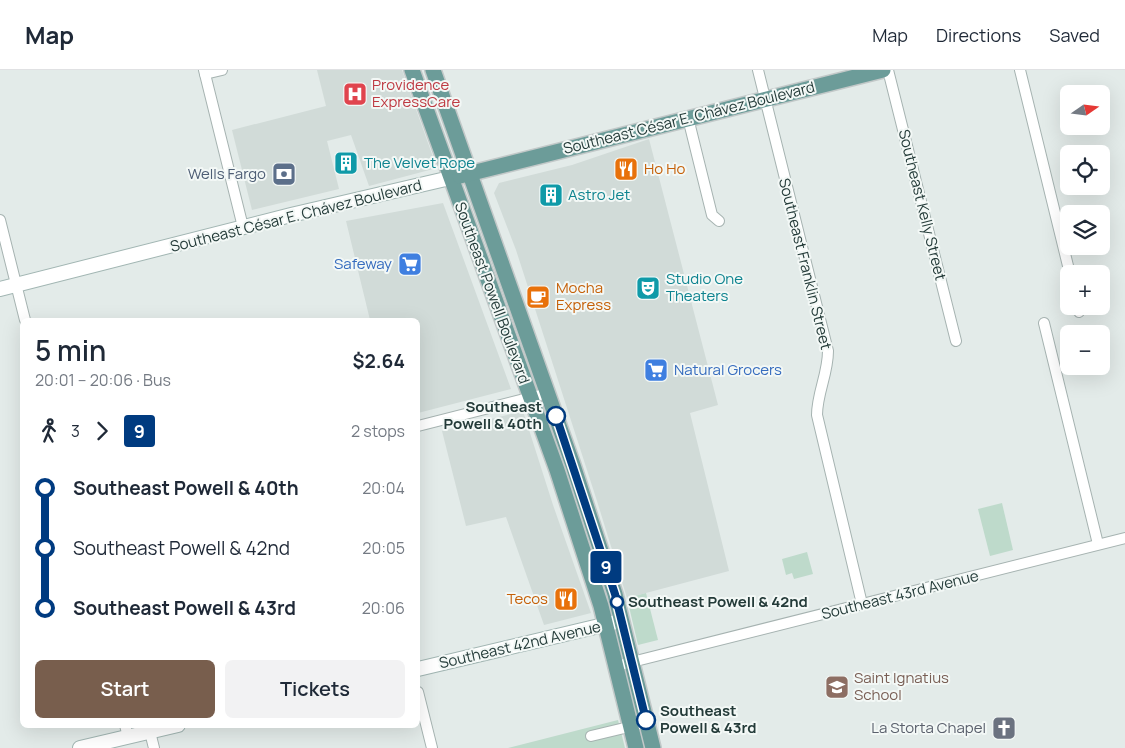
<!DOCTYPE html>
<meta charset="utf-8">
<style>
body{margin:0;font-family:Manrope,sans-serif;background:#f2f2f3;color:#1f2937;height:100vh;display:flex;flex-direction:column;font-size:19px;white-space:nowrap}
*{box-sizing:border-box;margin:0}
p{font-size:16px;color:#747a83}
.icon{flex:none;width:28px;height:28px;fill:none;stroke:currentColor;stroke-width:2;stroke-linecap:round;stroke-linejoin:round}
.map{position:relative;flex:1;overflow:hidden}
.sheet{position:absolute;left:20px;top:248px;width:400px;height:410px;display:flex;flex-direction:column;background:#fff;border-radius:8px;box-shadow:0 5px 20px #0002}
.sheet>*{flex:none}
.badge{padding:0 10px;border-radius:4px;font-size:18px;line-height:32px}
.needle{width:32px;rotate:76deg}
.tools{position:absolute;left:1060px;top:15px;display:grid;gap:10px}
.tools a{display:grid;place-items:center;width:50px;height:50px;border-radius:8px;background:#fff;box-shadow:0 5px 20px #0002;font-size:25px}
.map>.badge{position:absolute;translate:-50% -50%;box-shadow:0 0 0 2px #fff}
.legs{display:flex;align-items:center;gap:8px;height:55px;padding:0 15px;font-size:16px}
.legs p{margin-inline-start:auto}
.head{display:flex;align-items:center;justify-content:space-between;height:85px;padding:0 15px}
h1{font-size:28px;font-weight:600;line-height:38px}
.cta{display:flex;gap:10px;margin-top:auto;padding:10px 15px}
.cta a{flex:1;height:58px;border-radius:8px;background:#785e4d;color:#fff;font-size:20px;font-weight:600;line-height:58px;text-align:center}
.cta a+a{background:#f2f2f3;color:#1f2937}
ul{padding:0 15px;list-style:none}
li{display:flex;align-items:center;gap:18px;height:60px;font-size:19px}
li i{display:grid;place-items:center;width:8px;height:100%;margin:0 6px;background:currentColor}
li i::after{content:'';width:12px;height:12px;margin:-6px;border:4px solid;border-radius:50%;background:#fff}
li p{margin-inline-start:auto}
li:first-child i{background:linear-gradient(#0000 50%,currentColor 0)}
li:last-child i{background:linear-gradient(currentColor 50%,#0000 0)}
header{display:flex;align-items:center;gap:30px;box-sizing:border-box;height:70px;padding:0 25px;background:#fff;border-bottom:1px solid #e0e1e3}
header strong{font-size:24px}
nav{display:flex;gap:28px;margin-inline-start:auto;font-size:18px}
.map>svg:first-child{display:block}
.built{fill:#d1dbd8}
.green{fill:#bedacb}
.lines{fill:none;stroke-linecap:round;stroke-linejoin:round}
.street-casing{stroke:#a6b3b1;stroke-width:12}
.secondary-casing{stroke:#a2b6b3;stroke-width:16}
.primary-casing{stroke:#c2c8c8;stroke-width:18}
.street{stroke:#fff;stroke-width:10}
.secondary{stroke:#fff;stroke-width:14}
.primary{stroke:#6c9c99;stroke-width:15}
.line-1-casing{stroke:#fff;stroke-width:11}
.line-1{stroke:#003b80;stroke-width:8}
.stop-1-dot{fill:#fff;stroke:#003b80;stroke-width:2.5}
.labels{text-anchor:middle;stroke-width:4;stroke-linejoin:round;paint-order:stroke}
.health-label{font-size:15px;fill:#be3a42;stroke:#f3f8f6;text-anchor:start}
.street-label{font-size:15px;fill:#243b39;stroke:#f3f8f6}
.culture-label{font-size:15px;fill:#0d838f;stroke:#f3f8f6;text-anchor:start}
.food-label{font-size:15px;fill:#c56008;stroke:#f3f8f6;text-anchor:start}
.service-label{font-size:15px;fill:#4e5e75;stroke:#f3f8f6;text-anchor:end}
.shop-label{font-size:15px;fill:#366cbe;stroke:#f3f8f6;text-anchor:end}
.stop-label{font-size:15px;font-weight:bold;fill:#243b39;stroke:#f3f8f6;text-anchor:start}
.education-label{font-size:15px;fill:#785e54;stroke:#f3f8f6;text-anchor:start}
.worship-label{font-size:15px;fill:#5b616d;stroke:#f3f8f6;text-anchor:end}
</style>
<header>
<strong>Map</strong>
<nav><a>Map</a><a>Directions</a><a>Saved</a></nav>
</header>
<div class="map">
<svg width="1125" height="678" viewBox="0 0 1125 678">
<rect width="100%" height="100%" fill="#e3ebe9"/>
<!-- built -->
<g class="built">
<path d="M317 0H402L437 98 369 116 351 65 327 71 339 119 252 140 232 60 326 36Z"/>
<path d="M649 69 718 335 690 343 729 501 627 528 597 431 516 180 494 123 499 113 572 95Z"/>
<path d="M443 133 511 319 418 343V250H370L346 151Z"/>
<path d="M523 341 553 435 591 543 544 555 506 447 466 456 442 361Z"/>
</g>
<!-- green -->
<g class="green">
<path d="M1002 433 1013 480 990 486 978 439Z"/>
<path d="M807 482 813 504 794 509 792 503 786 505 782 489Z"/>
<path d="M646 523 658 570 638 575 627 528Z"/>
<path d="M618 650 625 678H508Z"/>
</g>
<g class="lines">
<!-- street casing -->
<g class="street-casing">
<g id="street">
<path d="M204 0 243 157"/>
<path d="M758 0 828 281C828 304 817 323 817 345L862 534"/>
<path d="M888 0 956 271"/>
<path d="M1020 0 1070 204"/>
<path d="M205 4 222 0"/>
<path d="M688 48 712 145 719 151"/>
<path d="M0 150 25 250"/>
<path d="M1078 236 1079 242"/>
<path d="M1044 253 1098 474"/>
<path d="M418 356 548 323"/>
<path d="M616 596 1125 468"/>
<path d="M418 622 432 678"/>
<path d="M125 655 128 667"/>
<path d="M150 662 154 678"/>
<path d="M591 666 637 655"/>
</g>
</g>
<!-- secondary casing -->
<g class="secondary-casing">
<g id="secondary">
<path d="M0 219 291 145 450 108"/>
<path d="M418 599 616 552"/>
<path d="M80 678 178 655"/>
</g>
</g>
<!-- primary casing -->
<g class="primary-casing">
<g id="primary">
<path d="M412 0 557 400 601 536 636 678"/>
<path d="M433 0 573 395 615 524 653 678"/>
<path d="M460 106 883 0"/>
</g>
</g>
<!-- street -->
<use href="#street" class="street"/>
<!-- secondary -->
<use href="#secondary" class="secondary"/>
<!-- primary -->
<use href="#primary" class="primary"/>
</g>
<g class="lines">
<!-- line-1 casing -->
<g class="line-1-casing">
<path id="line-1" d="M556 346 615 524 646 650"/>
</g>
<!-- line-1 -->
<use href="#line-1" class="line-1"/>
</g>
<!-- icons -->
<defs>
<g id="hospital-square" transform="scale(1.25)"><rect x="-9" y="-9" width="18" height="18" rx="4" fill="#e0444e" stroke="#f3f8f6"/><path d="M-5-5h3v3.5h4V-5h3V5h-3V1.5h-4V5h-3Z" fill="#fff"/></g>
<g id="building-square" transform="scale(1.25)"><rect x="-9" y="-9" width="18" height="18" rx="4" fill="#0f9aa8" stroke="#f3f8f6"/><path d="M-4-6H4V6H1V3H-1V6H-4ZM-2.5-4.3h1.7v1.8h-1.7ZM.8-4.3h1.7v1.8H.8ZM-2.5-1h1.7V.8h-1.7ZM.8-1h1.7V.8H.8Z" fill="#fff"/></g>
<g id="restaurant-square" transform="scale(1.25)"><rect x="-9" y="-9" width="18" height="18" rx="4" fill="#e8710a" stroke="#f3f8f6"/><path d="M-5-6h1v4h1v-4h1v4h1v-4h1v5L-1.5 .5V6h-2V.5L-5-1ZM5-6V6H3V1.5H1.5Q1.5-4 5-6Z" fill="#fff"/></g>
<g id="bank-square" transform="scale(1.25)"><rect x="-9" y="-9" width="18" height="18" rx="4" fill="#5c6f8a" stroke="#f3f8f6"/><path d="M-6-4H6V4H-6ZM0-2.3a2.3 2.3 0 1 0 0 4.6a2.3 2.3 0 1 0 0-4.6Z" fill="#fff"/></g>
<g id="supermarket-square" transform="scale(1.25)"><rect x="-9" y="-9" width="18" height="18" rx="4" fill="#3f7fe0" stroke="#f3f8f6"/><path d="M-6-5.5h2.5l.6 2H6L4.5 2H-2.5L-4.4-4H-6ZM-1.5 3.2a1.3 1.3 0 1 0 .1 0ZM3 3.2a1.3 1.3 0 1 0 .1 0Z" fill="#fff"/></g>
<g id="theatre-square" transform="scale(1.25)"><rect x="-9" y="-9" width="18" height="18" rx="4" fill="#0f9aa8" stroke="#f3f8f6"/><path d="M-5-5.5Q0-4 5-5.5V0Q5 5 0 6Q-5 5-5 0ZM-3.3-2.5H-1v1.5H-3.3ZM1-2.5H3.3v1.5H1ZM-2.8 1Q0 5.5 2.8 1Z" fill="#fff"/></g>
<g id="cafe-square" transform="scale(1.25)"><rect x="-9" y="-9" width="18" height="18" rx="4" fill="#e8710a" stroke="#f3f8f6"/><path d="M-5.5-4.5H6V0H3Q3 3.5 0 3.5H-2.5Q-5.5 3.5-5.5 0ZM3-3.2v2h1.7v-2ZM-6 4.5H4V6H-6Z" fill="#fff"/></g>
<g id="school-square" transform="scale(1.25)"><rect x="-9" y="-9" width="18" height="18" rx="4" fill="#8d6e63" stroke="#f3f8f6"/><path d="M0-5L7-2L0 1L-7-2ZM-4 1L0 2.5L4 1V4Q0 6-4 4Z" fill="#fff"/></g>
<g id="church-square" transform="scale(1.25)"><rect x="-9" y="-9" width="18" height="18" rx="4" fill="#6b7280" stroke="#f3f8f6"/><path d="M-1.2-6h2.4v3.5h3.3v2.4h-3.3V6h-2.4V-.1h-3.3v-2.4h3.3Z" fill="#fff"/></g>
</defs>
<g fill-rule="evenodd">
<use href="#hospital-square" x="355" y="24"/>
<use href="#building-square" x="346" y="93"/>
<use href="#restaurant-square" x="626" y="99"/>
<use href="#bank-square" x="284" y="104"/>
<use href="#building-square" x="551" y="125"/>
<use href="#supermarket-square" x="410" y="194"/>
<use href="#theatre-square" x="648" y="218"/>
<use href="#cafe-square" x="538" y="227"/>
<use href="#supermarket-square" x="656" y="300"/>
<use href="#restaurant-square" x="566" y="529"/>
<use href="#school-square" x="837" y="617"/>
<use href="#church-square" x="1004" y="658"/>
</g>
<!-- markers -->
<g class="stop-1-dot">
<circle cx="556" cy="346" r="9"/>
<circle cx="617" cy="532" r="6"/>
<circle cx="646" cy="650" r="9"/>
</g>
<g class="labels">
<!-- health labels -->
<g class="health-label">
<text x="372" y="20">Providence<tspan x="372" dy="17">ExpressCare</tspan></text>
</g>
<!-- street labels -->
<g class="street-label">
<text transform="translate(689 48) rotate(-14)" y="5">Southeast César E. Chávez Boulevard</text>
<text transform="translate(922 135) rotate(76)" y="5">Southeast Kelly Street</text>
<text transform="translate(296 146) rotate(-14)" y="5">Southeast César E. Chávez Boulevard</text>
<text transform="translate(805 194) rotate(76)" y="5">Southeast Franklin Street</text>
<text transform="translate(492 223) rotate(70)" y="5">Southeast Powell Boulevard</text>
<text transform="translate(900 525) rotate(-14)" y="5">Southeast 43rd Avenue</text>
<text transform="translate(520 575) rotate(-13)" y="5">Southeast 42nd Avenue</text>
</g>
<!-- culture labels -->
<g class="culture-label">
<text x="364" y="98">The Velvet Rope</text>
<text x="568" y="130">Astro Jet</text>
<text x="666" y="214">Studio One<tspan x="666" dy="17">Theaters</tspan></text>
</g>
<!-- food labels -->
<g class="food-label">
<text x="644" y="104">Ho Ho</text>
<text x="556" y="223">Mocha<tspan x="556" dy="17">Express</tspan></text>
<text x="548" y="534" text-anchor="end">Tecos</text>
</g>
<!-- service labels -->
<g class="service-label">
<text x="266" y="109">Wells Fargo</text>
</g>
<!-- shop labels -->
<g class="shop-label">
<text x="392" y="199">Safeway</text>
<text x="674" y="305" text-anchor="start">Natural Grocers</text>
</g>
<!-- stop labels -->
<g class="stop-label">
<text x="542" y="342" text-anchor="end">Southeast<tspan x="542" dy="17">Powell &amp; 40th</tspan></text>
<text x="628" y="537">Southeast Powell &amp; 42nd</text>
<text x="660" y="646">Southeast<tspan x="660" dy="17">Powell &amp; 43rd</tspan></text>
</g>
<!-- education labels -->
<g class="education-label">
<text x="854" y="613">Saint Ignatius<tspan x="854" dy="17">School</tspan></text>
</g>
<!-- worship labels -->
<g class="worship-label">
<text x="986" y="663">La Storta Chapel</text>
</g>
</g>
</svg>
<div class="tools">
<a><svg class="needle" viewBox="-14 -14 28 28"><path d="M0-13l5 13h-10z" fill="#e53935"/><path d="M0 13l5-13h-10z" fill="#747a83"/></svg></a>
<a><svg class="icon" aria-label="locate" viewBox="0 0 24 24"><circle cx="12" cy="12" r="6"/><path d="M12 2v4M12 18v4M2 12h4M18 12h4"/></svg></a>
<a><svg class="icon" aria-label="layers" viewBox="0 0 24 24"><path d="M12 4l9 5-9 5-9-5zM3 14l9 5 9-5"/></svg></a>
<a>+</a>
<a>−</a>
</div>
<b class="badge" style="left:606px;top:497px;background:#003b80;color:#fff">9</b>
<section class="sheet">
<div class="head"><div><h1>5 min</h1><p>20:01 – 20:06 · Bus</p></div><b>$2.64</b></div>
<div class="legs"><svg class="icon" aria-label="walk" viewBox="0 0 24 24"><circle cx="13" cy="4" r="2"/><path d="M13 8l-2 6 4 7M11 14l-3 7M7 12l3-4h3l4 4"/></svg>3<svg class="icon" aria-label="forward" viewBox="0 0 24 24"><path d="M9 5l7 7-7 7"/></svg><b class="badge" style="background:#003b80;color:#fff">9</b><p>2 stops</p></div>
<ul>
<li><i style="color:#003b80"></i><b>Southeast Powell &amp; 40th</b><p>20:04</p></li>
<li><i style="color:#003b80"></i><span>Southeast Powell &amp; 42nd</span><p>20:05</p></li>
<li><i style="color:#003b80"></i><b>Southeast Powell &amp; 43rd</b><p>20:06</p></li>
</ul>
<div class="cta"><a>Start</a><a>Tickets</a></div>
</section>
</div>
